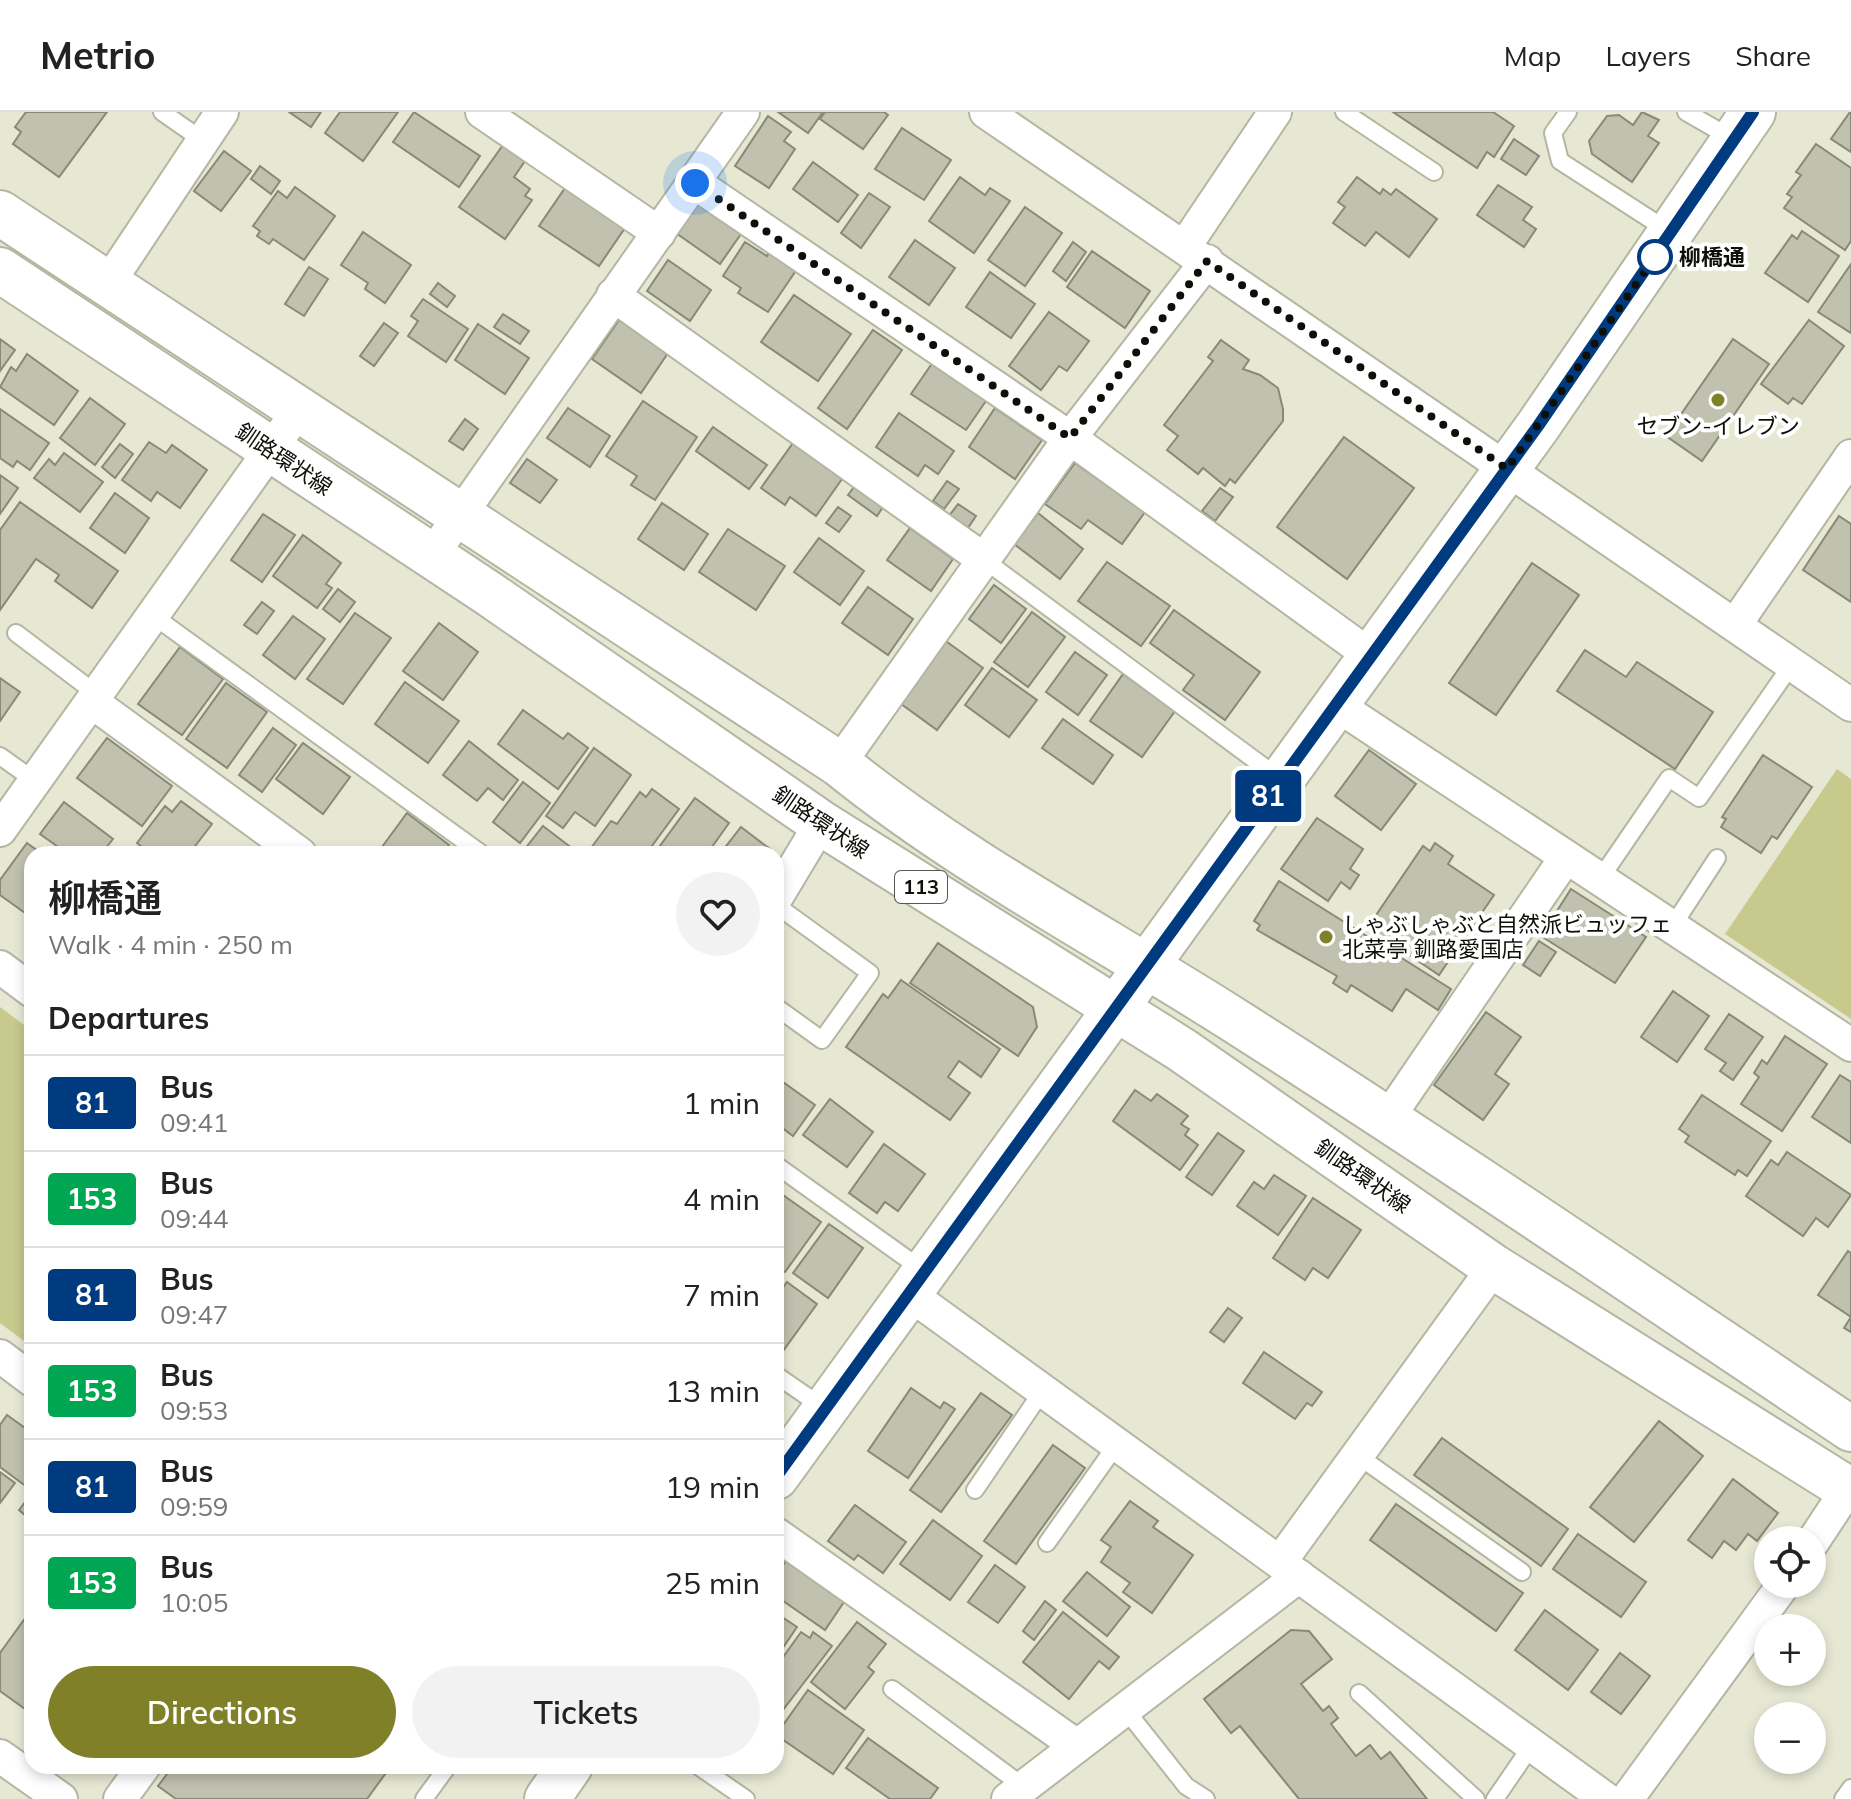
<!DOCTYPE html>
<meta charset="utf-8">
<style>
body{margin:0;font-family:Mulish,"Noto Sans JP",sans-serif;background:#f2f2f2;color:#222;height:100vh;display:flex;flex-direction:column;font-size:30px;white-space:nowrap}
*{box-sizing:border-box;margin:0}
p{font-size:26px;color:#767676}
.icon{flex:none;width:44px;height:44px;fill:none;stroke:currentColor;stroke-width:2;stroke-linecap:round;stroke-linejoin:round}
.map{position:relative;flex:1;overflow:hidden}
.panel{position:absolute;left:24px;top:734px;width:760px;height:928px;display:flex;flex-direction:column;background:#fff;border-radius:24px;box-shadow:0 4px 12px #0003}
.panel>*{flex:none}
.badge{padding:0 16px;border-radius:6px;font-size:28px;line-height:52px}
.fabs{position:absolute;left:1754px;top:1414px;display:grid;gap:16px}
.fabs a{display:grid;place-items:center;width:72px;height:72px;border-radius:50%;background:#fff;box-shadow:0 4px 12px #0003;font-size:40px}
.you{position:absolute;width:40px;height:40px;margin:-20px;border:6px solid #fff;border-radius:50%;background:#1a73e8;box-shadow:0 0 0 12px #1a73e833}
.map>.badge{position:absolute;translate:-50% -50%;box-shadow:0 0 0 4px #fff}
h2{padding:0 24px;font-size:30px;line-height:72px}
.round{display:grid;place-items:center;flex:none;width:84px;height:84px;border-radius:42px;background:#f2f2f2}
.head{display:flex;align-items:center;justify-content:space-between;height:136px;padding:0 24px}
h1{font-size:38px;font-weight:600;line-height:60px}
.cta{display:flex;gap:16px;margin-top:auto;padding:16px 24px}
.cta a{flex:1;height:92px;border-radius:48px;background:#808029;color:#fff;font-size:32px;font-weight:600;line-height:92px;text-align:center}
.cta a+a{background:#f2f2f2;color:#222}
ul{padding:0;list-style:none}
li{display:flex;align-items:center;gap:24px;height:96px;padding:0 24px;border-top:2px solid #e0e0e0}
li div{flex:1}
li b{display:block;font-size:30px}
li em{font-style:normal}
li .badge{min-width:88px;font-weight:700;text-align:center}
header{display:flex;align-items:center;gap:48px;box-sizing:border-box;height:112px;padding:0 40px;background:#fff;border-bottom:2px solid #e0e0e0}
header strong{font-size:38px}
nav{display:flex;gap:44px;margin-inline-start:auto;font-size:28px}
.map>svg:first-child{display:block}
.green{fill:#c7c98d}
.building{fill:#c0c1ae;stroke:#888976;stroke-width:2}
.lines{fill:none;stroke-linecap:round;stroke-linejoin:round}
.lane-casing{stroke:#b5b6a2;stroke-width:20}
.street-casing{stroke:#b5b6a2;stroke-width:36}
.secondary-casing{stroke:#b5b6a2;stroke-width:48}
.primary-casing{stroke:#b5b6a2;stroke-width:48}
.lane{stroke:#fff;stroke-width:16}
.street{stroke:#fff;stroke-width:32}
.secondary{stroke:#fff;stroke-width:44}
.primary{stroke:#fff;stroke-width:44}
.line-casing{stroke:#fff;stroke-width:18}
.line{stroke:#003b80;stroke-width:12}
.walk{stroke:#0e0f08;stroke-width:8;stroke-dasharray:0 14.4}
.stop-dot{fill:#fff;stroke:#003b80;stroke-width:4}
.poi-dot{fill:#808029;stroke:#fff;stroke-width:3}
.labels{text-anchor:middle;stroke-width:8;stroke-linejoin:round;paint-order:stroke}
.shield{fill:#fff;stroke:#565752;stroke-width:2}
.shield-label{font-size:20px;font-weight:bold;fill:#0e0f08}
.stop-label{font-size:22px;font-weight:bold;fill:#0e0f08;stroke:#fff;text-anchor:start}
.poi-label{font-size:22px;fill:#0e0f08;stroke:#fff}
.street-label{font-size:22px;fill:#0e0f08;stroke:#fff}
</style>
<header>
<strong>Metrio</strong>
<nav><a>Map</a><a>Layers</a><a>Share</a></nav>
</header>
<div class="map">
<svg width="1851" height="1687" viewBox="0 0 1851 1687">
<rect width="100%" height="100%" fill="#e7e8d4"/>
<!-- green -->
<g class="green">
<path d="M1837 657 1851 667V907L1725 822Z"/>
<path d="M0 895 32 919V1235L0 1211Z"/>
</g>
<!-- building -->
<g class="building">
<path d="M26 0H107L59 65 13 32 21 20 15 15Z"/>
<path d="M289 0H321L311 15Z"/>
<path d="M340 0H398L363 49 325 21Z"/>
<path d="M414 0 480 44 459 75 393 30Z"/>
<path d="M778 0H823L808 21Z"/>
<path d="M825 0H884L888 3 863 37 820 7Z"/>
<path d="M1393 0H1493L1514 14 1494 45 1487 40 1477 56Z"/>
<path d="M1642 0 1659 8 1648 24 1659 31 1632 70 1592 42 1589 29 1607 4 1619 3 1633 13Z"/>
<path d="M1850 0H1851V40L1831 27Z"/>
<path d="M768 4 791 20 784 29 795 37 769 76 735 54Z"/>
<path d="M902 16 951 48 924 88 875 57Z"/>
<path d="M1514 27 1539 44 1526 63 1501 47Z"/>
<path d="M1816 32 1851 56V129L1845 138 1784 96 1792 85 1787 82 1801 63 1796 60Z"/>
<path d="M503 33 525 49 514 65 530 77 525 84 532 88 505 127 459 95Z"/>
<path d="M224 39 251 59 221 99 194 79Z"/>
<path d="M813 50 858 83 838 110 793 77Z"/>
<path d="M260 54 280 69 271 82 251 67Z"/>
<path d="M960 65 985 83 990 76 1010 89 974 141 929 109Z"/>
<path d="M1357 65 1380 82 1383 77 1391 83 1396 77 1437 107 1409 145 1376 120 1365 134 1333 111 1345 95 1338 90Z"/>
<path d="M1498 73 1532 95 1523 108 1536 117 1524 135 1477 103Z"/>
<path d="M295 75 335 104 304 148 273 127 269 132 257 124 260 119 253 114 278 79 287 86Z"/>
<path d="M565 76 625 116 599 154 539 114Z"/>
<path d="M869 81 890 95 861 136 841 121Z"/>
<path d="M698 91 741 122 720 152 676 121Z"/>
<path d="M1025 95 1062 121 1025 174 988 148Z"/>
<path d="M1802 119 1839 144 1808 190 1765 161 1792 123 1797 127Z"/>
<path d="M363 120 411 153 385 191 365 177 368 171 341 153Z"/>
<path d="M915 128 955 156 929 193 889 165Z"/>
<path d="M745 130 767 144 770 139 797 157 768 200 738 181 741 176 723 164Z"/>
<path d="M1073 130 1086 140 1066 169 1053 159Z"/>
<path d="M1092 139 1150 179 1125 216 1067 175Z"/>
<path d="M668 148 711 178 690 209 647 179Z"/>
<path d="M1851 152V221L1818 200Z"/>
<path d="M309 155 328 167 304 204 285 192Z"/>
<path d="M990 160 1035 192 1011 226 966 195Z"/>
<path d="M438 171 455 184 447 195 430 182Z"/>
<path d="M794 183 851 222 818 269 761 230Z"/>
<path d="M423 187 468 217 446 250 408 224 418 209 411 204Z"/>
<path d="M1049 200 1089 229 1067 259 1059 254 1041 278 1009 254Z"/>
<path d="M503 202 529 219 520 232 494 215Z"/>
<path d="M619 208 668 241 641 281 592 247Z"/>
<path d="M1809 208 1844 234 1802 292 1793 286 1788 292 1761 272Z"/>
<path d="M384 211 398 221 374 254 360 244Z"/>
<path d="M478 212 529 246 505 282 455 248Z"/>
<path d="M873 218 902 238 847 317 818 296Z"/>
<path d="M0 227 15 238 0 259Z"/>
<path d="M1733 227 1769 252 1702 349 1666 324Z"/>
<path d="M1221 228 1249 248 1243 257 1260 263 1278 276 1283 297V309L1235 371 1230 367 1225 374 1203 356 1198 362 1167 338 1178 324 1164 313 1213 249 1208 245Z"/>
<path d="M27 242 78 279 54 313 0 275 11 255 16 259Z"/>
<path d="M933 250 988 286 966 318 911 282Z"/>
<path d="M90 286 125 312 95 353 60 326Z"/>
<path d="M643 289 697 325 655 388 631 373 637 364 606 344Z"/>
<path d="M568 296 610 324 590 355 547 326Z"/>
<path d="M995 296 1042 328 1015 367 969 335Z"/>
<path d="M0 297 49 331 30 358 17 349 13 355 0 346Z"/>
<path d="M899 301 954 339 938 362 925 353 918 364 876 335Z"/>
<path d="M465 307 478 317 463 338 449 329Z"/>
<path d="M713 315 767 353 749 377 696 339Z"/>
<path d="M1344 325 1414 376 1347 467 1277 415Z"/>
<path d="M149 330 166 341 172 333 207 358 180 396 157 380 151 389 122 368Z"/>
<path d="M793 331 842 367 816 404 790 385 785 393 761 376Z"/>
<path d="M120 332 133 342 115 366 102 355Z"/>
<path d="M64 341 103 370 80 400 34 366 49 347 55 353Z"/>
<path d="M527 347 557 368 540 391 510 371Z"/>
<path d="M1075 351 1145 400 1122 432 1088 408 1081 417 1045 392Z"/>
<path d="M0 363 18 376 0 402Z"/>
<path d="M947 369 959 377 944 397 933 389Z"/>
<path d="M854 375 883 395 877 404 848 383Z"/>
<path d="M1220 376 1233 385 1215 409 1202 399Z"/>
<path d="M115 381 149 406 125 441 90 416Z"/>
<path d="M20 390 118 459 92 496 55 469 59 463 36 447 0 498V418Z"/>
<path d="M662 391 708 422 684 458 638 427Z"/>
<path d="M958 392 976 404 968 416 949 404Z"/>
<path d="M838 395 851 404 839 420 826 411Z"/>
<path d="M1038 401 1083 437 1060 467 1014 432Z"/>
<path d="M263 402 295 423 262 470 231 448Z"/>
<path d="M1839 404 1851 412V490L1803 458Z"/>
<path d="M910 416 953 447 931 479 887 448Z"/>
<path d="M728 417 785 454 756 498 699 460Z"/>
<path d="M303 423 341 451 326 472 332 476 317 496 273 464Z"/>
<path d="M819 426 864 459 840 493 794 460Z"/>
<path d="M1107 450 1170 494 1141 534 1078 489Z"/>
<path d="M1532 451 1579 483 1496 603 1449 571Z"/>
<path d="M994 473 1026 497 1001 531 969 507Z"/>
<path d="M868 475 913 507 888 543 842 511Z"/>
<path d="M338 477 355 490 340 510 323 497Z"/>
<path d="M262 490 274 499 257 522 244 513Z"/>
<path d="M1174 498 1260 560 1225 608 1183 578 1194 563 1150 531Z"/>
<path d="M1032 500 1065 525 1028 575 994 550Z"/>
<path d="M355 501 391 526 343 592 307 567Z"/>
<path d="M293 504 325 527 295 567 263 543Z"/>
<path d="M439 511 478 540 443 588 403 559Z"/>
<path d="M943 527 983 556 937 618 897 589Z"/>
<path d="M180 535 223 567 182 623 138 592Z"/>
<path d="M1585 538 1626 565 1637 550 1713 600 1675 657 1557 579Z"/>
<path d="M1075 540 1107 563 1078 603 1046 580Z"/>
<path d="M992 556 1037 588 1009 625 965 593Z"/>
<path d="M1123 562 1175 599 1142 645 1090 609Z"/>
<path d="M0 566 20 580 0 609Z"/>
<path d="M405 570 459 609 428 651 375 612Z"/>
<path d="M226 571 267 600 227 656 186 627Z"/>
<path d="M523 598 563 627 568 621 588 636 558 677 498 632Z"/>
<path d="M1063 607 1113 643 1093 672 1042 636Z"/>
<path d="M273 616 296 633 262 680 239 663Z"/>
<path d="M107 626 172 674 142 714 77 666Z"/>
<path d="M469 629 518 668 503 688 488 676 477 689 443 663Z"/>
<path d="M303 631 350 665 323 702 276 667Z"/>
<path d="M594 636 631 663 595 714 575 700 563 716 546 704Z"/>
<path d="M1369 638 1416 672 1381 718 1335 684Z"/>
<path d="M1763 643 1812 675 1777 727 1772 724 1761 741 1721 715 1726 707 1722 705Z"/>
<path d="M523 670 550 691 520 731 493 710Z"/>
<path d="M652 677 679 697 646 742H599L591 736 611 709 617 712 640 680 646 685Z"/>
<path d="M695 686 729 711 707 742H654Z"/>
<path d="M181 689 212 712 189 742H151L137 731 165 694 172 700Z"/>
<path d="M64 690 113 727 101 742H68L40 722Z"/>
<path d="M407 701 449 733 442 742 379 739Z"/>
<path d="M1317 706 1363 737 1350 757 1359 763 1350 777 1341 770 1328 789 1281 757Z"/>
<path d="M543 714 577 740 575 742H521Z"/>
<path d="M741 715 770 737 767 742H720Z"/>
<path d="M27 731 42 742H32V792L25 801 0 783V768Z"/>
<path d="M1435 731 1453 744 1448 752 1494 783 1439 863 1368 815 1423 734 1430 739Z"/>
<path d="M1279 769 1451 877 1438 898 1406 877 1392 899 1351 873 1347 880 1333 871 1337 864 1257 818 1260 813 1254 809Z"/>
<path d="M1571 777 1646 825 1615 871 1541 824Z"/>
<path d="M1539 829 1556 840 1540 864 1523 853Z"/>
<path d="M938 831 1033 895 1037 915 1018 944 910 871Z"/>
<path d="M901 868 1000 937 981 965 959 949 948 965 970 981 950 1008 846 935 883 882 888 886Z"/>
<path d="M1673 879 1709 904 1677 950 1641 925Z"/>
<path d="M1486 900 1521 925 1495 962 1509 972 1483 1008 1434 973Z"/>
<path d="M1729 902 1763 925 1733 968 1720 959 1726 951 1705 937Z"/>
<path d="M1785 924 1827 952 1782 1019 1741 992 1759 965 1754 961 1762 948 1767 952Z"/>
<path d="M1840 963 1851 970V1031L1812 1005Z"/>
<path d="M776 965 815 993 793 1024 776 1011Z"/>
<path d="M1135 978 1151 989 1157 982 1188 1004 1181 1012 1189 1017 1185 1023 1198 1033 1180 1058 1113 1009Z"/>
<path d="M1702 983 1771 1029 1747 1064 1738 1058 1735 1063 1685 1030 1689 1024 1679 1017Z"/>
<path d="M830 987 873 1020 847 1055 803 1023Z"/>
<path d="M1218 1021 1244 1039 1212 1083 1186 1065Z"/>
<path d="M884 1032 925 1062 898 1099 885 1090 877 1101 849 1081Z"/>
<path d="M1787 1040 1851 1083 1828 1115 1816 1106 1803 1124 1746 1084 1771 1048 1778 1053Z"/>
<path d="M1274 1063 1306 1084 1278 1123 1237 1094 1254 1070 1264 1077Z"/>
<path d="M783 1083 821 1110 785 1160 776 1154V1092Z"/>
<path d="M1313 1086 1361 1118 1328 1166 1313 1156 1305 1168 1273 1146Z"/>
<path d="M829 1112 863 1136 828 1186 793 1161Z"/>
<path d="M1848 1139 1851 1141V1220L1844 1216 1851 1205 1818 1183Z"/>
<path d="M787 1170 817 1192 783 1239 776 1234V1185Z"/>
<path d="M1228 1196 1242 1206 1224 1230 1210 1220Z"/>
<path d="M1264 1240 1322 1280 1312 1294 1307 1291 1295 1307 1243 1271Z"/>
<path d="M911 1276 940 1296 944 1290 955 1297 908 1366 868 1339Z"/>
<path d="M981 1281 1012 1303 941 1400 910 1378Z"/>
<path d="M7 1303 32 1321V1369L27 1375 0 1355V1313Z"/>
<path d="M1659 1309 1703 1344 1634 1430 1590 1395Z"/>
<path d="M1442 1326 1568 1417 1541 1454 1414 1363Z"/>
<path d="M1053 1333 1085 1356 1016 1452 984 1429Z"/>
<path d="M0 1360 15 1371 0 1391Z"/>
<path d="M1733 1367 1778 1401 1757 1429 1748 1422 1736 1438 1724 1429 1712 1446 1688 1428Z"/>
<path d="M32 1381V1409L19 1398Z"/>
<path d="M1130 1389 1158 1409 1153 1415 1193 1443 1152 1501 1123 1480 1130 1471 1101 1450 1111 1435 1101 1428Z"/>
<path d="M1396 1392 1523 1481 1496 1519 1370 1428Z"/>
<path d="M855 1393 906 1430 883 1461 858 1443 854 1448 828 1429Z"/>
<path d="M933 1408 982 1444 950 1488 900 1452Z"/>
<path d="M1578 1422 1646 1470 1621 1505 1553 1457Z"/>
<path d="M789 1444 848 1484 825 1518 776 1484V1464Z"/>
<path d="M995 1453 1025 1475 998 1511 968 1490Z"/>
<path d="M1087 1460 1130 1495 1107 1524 1063 1489Z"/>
<path d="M1045 1489 1056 1498 1034 1528 1023 1519Z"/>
<path d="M1545 1498 1598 1538 1568 1578 1515 1538Z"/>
<path d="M1063 1500 1119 1545 1109 1557 1099 1549 1069 1587 1023 1550Z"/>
<path d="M776 1501 797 1515 776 1546Z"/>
<path d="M26 1505 32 1510V1602L0 1579V1541Z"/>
<path d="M857 1510 886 1532 868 1555 874 1560 845 1597 811 1570Z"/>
<path d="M1291 1518 1309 1519 1332 1547 1301 1572 1323 1599 1329 1594 1338 1606 1331 1612 1356 1644 1370 1633 1381 1647 1390 1640 1427 1687H1299L1240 1614 1231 1621 1204 1587Z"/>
<path d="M801 1520 810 1526 813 1520 832 1534 776 1607V1555Z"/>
<path d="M1620 1541 1650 1564 1621 1602 1591 1580Z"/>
<path d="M808 1578 864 1618 833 1662 776 1623Z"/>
<path d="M868 1626 938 1676 930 1687H890L846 1656Z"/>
<path d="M173 1654H391L367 1687H176L158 1674Z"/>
</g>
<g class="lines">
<!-- lane casing -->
<g class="lane-casing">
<g id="lane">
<path d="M162 0 202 28"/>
<path d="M1344 0 1434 60"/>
<path d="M1568 0 1553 21 1560 49 1670 120"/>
<path d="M1686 0 1733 27"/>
<path d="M983 447 1279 666"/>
<path d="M155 505 482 742"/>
<path d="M16 521 98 583"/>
<path d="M0 644 35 669"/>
<path d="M1600 767 1669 666 1699 686 1792 552"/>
<path d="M776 793 870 861 822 928 776 895"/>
<path d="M1672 815 1717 746"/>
<path d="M776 1053 924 1159"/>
<path d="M776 1263 824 1296"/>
<path d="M1357 1343 1522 1460"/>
<path d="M975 1378 1043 1278"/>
<path d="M1047 1431 1117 1332"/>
<path d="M892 1577 1024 1675"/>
<path d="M1359 1581 1476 1687"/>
<path d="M1125 1597 1186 1674 1206 1687"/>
<path d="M698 1654 746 1687"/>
<path d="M424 1687 448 1654"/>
<path d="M1495 1687 1532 1633"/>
<path d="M1843 1687 1851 1676"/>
</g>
</g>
<!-- street casing -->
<g class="street-casing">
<g id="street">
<path d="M482 0 659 121"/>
<path d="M986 0 1851 593"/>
<path d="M695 71 1070 326 1371 544"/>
<path d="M1185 134 1275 0"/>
<path d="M109 170 222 0"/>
<path d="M613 183 983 447"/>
<path d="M430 446 743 0"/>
<path d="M1735 513 1851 344"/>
<path d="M92 590 300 742"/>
<path d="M1335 592 1851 933"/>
<path d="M839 652 1070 326 1207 149"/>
<path d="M0 718 298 299"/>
<path d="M776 786 821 711"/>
<path d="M0 855 32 879"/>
<path d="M1388 1006 1566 745"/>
<path d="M908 1181 1606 1687"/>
<path d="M0 1244 32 1268"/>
<path d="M776 1422 1077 1634"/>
<path d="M1812 1431 1851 1372"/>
<path d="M1280 1450 1494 1155"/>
<path d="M0 1644 61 1687"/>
<path d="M120 1687 144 1654"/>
<path d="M1008 1687 1299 1464"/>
<path d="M1627 1687 1784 1472"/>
</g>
</g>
<!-- secondary casing -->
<g class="secondary-casing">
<g id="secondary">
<path d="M776 1365 1538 314 1753 0"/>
<path d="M547 1687 570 1654"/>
</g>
</g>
<!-- primary casing -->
<g class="primary-casing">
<g id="primary">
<path d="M0 101 839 652C961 751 1104 825 1237 910 1444 1042 1647 1180 1851 1317"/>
<path d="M0 158 488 481 821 711 1182 938 1494 1155 1851 1379"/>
</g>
</g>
<!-- lane -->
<use href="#lane" class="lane"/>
<!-- street -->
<use href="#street" class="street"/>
<!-- secondary -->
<use href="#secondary" class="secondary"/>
<!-- primary -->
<use href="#primary" class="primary"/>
</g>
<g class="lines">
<!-- line casing -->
<g class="line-casing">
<path id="line" d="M776 1365 1538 314 1753 0"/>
</g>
<!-- line -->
<use href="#line" class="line"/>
<!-- walk -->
<path class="walk" d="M695 71 1070 326 1207 149 1507 357 1655 145"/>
</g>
<!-- markers -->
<circle class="stop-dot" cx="1655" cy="145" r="16"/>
<g class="poi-dot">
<circle cx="1718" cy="288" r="8"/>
<circle cx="1326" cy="825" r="8"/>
</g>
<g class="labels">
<!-- shield labels -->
<rect class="shield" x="895" y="759" width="52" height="32" rx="6"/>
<g class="shield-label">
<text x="921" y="782">113</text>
</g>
<!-- stop labels -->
<g class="stop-label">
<text x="1679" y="153">柳橋通</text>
</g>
<!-- poi labels -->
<g class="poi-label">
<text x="1718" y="322">セブン-イレブン</text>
<text x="1342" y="820" text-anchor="start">しゃぶしゃぶと自然派ビュッフェ<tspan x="1342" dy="25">北菜亭 釧路愛国店</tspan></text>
</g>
<!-- street labels -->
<g class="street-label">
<text transform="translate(284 347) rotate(34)" y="8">釧路環状線</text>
<text transform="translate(821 710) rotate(34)" y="8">釧路環状線</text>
<text transform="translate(1363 1064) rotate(35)" y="8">釧路環状線</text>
</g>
</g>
</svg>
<div class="fabs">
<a><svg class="icon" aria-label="locate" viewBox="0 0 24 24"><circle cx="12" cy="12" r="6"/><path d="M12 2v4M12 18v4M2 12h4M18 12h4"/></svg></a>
<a>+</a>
<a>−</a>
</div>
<div class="you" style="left:695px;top:71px"></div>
<b class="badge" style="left:1268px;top:684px;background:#003b80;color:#fff">81</b>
<section class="panel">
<div class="head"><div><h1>柳橋通</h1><p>Walk · 4 min · 250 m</p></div><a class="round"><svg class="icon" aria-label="heart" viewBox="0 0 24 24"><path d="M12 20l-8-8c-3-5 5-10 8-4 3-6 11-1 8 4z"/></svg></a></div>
<h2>Departures</h2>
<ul>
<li><span class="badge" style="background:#003b80;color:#fff">81</span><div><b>Bus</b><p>09:41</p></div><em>1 min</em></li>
<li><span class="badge" style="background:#00a651;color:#fff">153</span><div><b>Bus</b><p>09:44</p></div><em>4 min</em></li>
<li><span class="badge" style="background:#003b80;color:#fff">81</span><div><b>Bus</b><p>09:47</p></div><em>7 min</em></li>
<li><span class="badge" style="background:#00a651;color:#fff">153</span><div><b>Bus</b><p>09:53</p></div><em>13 min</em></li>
<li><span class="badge" style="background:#003b80;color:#fff">81</span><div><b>Bus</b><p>09:59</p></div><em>19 min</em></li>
<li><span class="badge" style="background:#00a651;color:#fff">153</span><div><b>Bus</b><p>10:05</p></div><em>25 min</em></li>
</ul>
<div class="cta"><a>Directions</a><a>Tickets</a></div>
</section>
</div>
